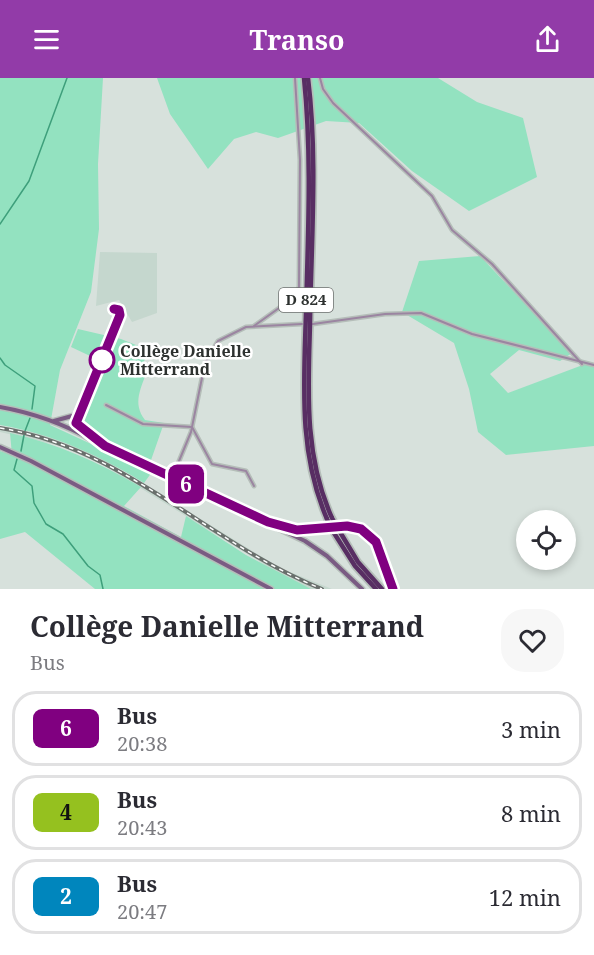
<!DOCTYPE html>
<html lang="fr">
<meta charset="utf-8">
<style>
body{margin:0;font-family:"Noto Serif",serif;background:#f7f7f7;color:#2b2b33;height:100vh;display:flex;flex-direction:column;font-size:22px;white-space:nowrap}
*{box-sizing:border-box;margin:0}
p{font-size:20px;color:#7c7c81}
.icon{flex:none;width:33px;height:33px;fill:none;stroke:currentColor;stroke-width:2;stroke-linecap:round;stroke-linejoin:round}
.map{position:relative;height:511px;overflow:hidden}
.side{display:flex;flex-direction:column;background:#fff;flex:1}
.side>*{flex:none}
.badge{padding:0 12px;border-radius:9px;font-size:21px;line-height:39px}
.buttons{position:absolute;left:516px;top:432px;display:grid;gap:12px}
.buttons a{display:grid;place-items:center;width:60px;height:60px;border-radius:50%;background:#fff;box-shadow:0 3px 9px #0003;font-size:30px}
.map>.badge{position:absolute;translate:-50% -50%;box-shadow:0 0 0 3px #fff}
.round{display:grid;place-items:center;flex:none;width:63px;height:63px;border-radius:24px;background:#f7f7f7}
.headline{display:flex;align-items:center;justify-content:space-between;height:102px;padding:0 30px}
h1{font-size:28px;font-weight:700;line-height:45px}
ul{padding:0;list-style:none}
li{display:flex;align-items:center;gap:18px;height:75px;margin:0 12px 9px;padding:0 18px;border:3px solid #e1e1e2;border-radius:24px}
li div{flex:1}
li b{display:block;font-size:22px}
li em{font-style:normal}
li .badge{min-width:66px;font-weight:700;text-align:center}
header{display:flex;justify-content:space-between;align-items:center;height:78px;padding:0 30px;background:#923ba8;color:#fff;font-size:27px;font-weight:700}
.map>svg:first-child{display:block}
.built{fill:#c5d7ce}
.green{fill:#93e2c0}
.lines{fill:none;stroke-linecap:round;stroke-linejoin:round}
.stream{stroke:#3e9f7b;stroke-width:1.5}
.minor-casing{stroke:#b5beb9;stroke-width:5}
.secondary-casing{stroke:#b5beb9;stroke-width:7}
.trunk-casing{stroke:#b5beb9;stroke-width:8}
.minor{stroke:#9b85a1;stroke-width:2}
.secondary{stroke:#7a5b83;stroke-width:4}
.trunk{stroke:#582e63;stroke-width:4.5}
.rail-casing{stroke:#6a706d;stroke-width:4}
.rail{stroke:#fff;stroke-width:1.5;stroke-dasharray:4.5;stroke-linecap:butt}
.trunk-bridge-casing{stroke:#b5beb9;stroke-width:8;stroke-linecap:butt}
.trunk-bridge{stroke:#582e63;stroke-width:4.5}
.line-casing{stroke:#fff;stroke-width:14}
.line{stroke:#800080;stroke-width:9}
.stop-dot{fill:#fff;stroke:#800080;stroke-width:3}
.labels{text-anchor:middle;stroke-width:5;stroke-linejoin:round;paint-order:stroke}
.shield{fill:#fff;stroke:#6c6f6d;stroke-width:1.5}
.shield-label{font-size:15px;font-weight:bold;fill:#2d312f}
.stop-label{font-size:16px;font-weight:bold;fill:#2d312f;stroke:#fff;text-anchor:start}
</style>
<header><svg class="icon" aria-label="menu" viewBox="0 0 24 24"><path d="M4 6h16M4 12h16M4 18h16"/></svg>Transo<svg class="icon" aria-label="share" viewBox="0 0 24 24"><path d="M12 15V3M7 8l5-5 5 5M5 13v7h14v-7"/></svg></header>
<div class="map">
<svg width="594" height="511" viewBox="0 0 594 511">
<rect width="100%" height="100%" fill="#d7e1dc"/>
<!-- built -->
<g class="built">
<path d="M100 174 157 175V235L132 244 119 222 96 228Z"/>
<path d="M0 348 39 355 95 376 280 490 332 511H311L283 498 103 387 61 368 0 354Z"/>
</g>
<!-- green -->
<g class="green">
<path d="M0 0H103L98 86 99 151 91 214 60 292 50 347 152 394 144 405C99 377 53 356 0 347Z"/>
<path d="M157 0H438L477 24 523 40 537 99 469 133 412 93 359 45 326 43 278 60 256 54 234 61 208 91 170 36Z"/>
<path d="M480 178 572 275 560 283 519 272 490 296 508 315 588 285H594V368L506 377 478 354 469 311 454 265 402 234 419 183Z"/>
<path d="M78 251 121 261 146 271 144 285 148 291C141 310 132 325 145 342L164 345 150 385C129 375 90 366 81 342L105 285 71 269Z"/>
<path d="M10 355C58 366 98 384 141 409L124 428 181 459 186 438 246 477 311 511H95L25 454 0 461V373L12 377Z"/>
</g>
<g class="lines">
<!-- stream -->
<g class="stream">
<path d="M0 146 29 103 67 0"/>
<path d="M0 280 5 287 35 308 32 331"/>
<path d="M25 353 30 340"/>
<path d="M21 373 24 357"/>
<path d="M17 381 14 392 32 408 34 425 46 446 63 456 88 488 100 497 103 511"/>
</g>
<!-- minor casing -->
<g class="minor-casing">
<g id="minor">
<path d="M320 0 323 11 333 25 432 118 452 152 492 186 582 286"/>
<path d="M313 246 385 236 421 235 472 256 594 287"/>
<path d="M254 248 293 220 299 209 300 82 295 0"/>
<path d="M106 327 143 346 192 349 212 386 246 393 254 408"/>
<path d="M172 400 191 354 205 285 218 263 246 249 302 246"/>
</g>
</g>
<!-- secondary casing -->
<g class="secondary-casing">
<g id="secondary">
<path d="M0 329C33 335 64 346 92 362L305 463 327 478 362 511"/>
<path d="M54 343 72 338 76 344 72 350"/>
<path d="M76 345 92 360"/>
<path d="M0 369 31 383 271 511"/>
<path d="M274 446 297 452 347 448 361 451 376 464 393 511"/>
</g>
</g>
<!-- trunk casing -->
<g class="trunk-casing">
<g id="trunk">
<path d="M304 0C312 78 308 156 306 234 304 305 298 374 327 441"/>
<path d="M308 0C318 81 311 165 310 247 308 313 304 378 332 440"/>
<path d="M340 454 358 484 382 511"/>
<path d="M334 455 355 488 376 511"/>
</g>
</g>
<!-- minor -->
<use href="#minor" class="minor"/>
<!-- secondary -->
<use href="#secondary" class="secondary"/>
<!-- trunk -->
<use href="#trunk" class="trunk"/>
<!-- rail casing -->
<g class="rail-casing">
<path id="rail" d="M0 350C125 370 208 465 322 511"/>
</g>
<!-- rail -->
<use href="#rail" class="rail"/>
<!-- trunk-bridge casing -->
<g class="trunk-bridge-casing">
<g id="trunk-bridge">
<path d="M332 440 340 454"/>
<path d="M327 441 334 455"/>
</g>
</g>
<!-- trunk-bridge -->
<use href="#trunk-bridge" class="trunk-bridge"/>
</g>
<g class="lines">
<!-- line casing -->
<g class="line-casing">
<path id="line" d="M114 231 119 232 120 237 76 345 105 368 268 444 297 452 347 448 361 451 376 464 393 511"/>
</g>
<!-- line -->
<use href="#line" class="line"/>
</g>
<!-- markers -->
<circle class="stop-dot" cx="102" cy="282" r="12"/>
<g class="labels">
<!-- shield labels -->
<rect class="shield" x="279" y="210" width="54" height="24" rx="4.5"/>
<g class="shield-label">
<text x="306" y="227">D 824</text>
</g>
<!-- stop labels -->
<g class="stop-label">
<text x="120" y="279">Collège Danielle<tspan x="120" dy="18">Mitterrand</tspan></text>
</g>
</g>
</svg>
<div class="buttons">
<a><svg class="icon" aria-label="locate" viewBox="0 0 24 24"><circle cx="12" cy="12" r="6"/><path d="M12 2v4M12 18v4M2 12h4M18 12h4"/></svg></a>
</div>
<b class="badge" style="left:186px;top:406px;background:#800080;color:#fff">6</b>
</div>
<section class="side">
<div class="headline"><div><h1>Collège Danielle Mitterrand</h1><p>Bus</p></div><a class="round"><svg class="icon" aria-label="heart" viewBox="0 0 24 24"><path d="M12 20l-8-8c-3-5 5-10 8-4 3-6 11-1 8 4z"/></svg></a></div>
<ul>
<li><span class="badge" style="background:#800080;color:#fff">6</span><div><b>Bus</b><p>20:38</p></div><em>3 min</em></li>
<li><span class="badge" style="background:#95c11f;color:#111">4</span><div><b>Bus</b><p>20:43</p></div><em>8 min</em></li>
<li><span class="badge" style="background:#0086bd;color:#fff">2</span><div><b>Bus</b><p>20:47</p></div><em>12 min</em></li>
</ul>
</section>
